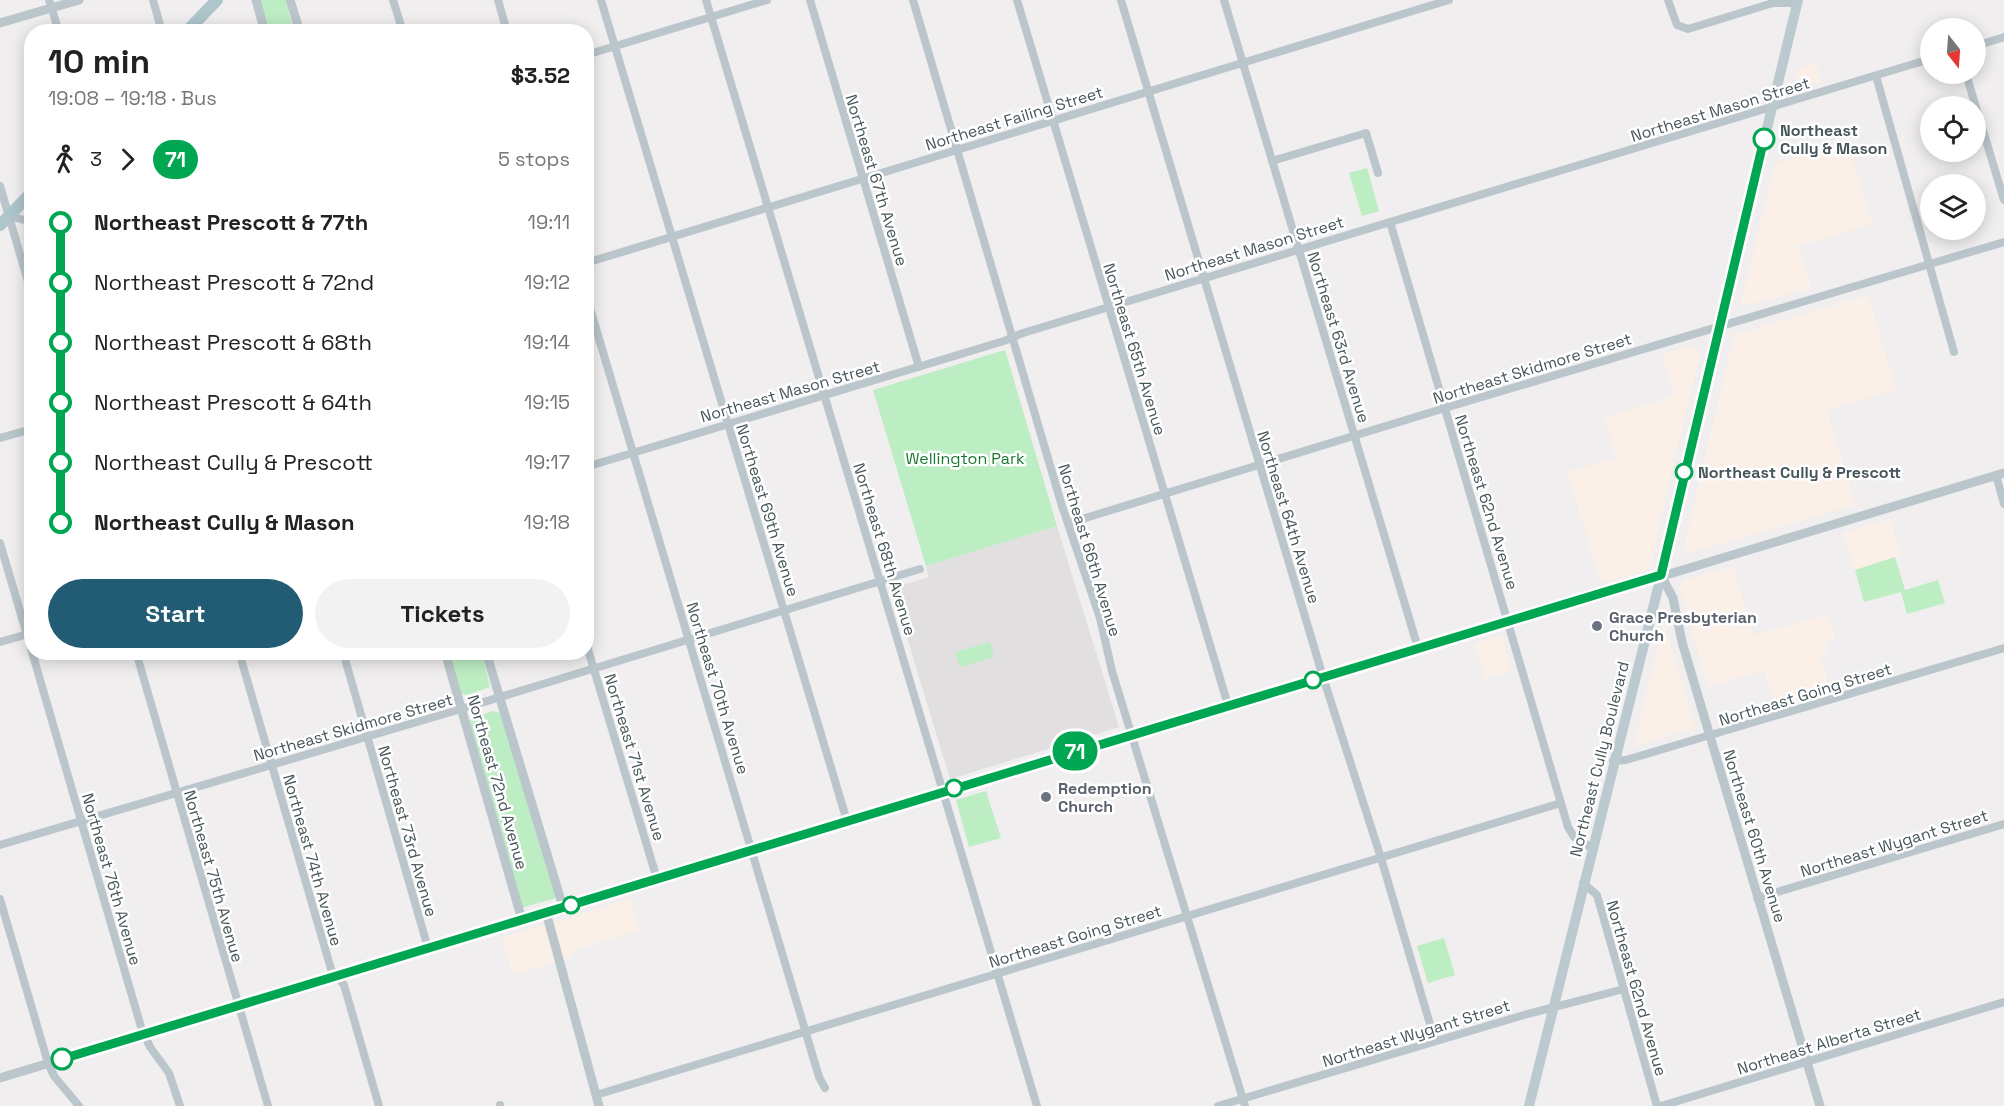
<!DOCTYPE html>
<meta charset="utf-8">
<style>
body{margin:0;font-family:"Space Grotesk",sans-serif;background:#f2f2f2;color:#222;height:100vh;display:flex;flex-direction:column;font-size:22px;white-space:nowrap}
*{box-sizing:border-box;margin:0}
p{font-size:20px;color:#767676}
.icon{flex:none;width:33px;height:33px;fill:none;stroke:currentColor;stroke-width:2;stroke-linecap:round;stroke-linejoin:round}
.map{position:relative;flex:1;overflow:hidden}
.details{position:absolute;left:24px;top:24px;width:570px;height:636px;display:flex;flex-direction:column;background:#fff;border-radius:24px;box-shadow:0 3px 15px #0003}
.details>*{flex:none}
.badge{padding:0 12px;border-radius:20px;font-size:21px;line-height:39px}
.needle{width:39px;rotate:163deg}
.controls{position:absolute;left:1920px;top:18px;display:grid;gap:12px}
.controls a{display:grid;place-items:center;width:66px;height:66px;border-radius:50%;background:#fff;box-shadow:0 3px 15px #0003;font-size:30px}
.map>.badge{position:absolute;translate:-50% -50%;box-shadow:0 0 0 3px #fff}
.legs{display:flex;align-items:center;gap:9px;height:66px;padding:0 24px;font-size:20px}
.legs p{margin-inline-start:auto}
.headline{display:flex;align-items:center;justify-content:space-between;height:102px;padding:0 24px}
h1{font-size:33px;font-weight:700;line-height:45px}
.action{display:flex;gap:12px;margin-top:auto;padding:12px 24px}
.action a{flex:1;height:69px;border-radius:36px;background:#215b74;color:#fff;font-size:24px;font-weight:700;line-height:69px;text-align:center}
.action a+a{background:#f2f2f2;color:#222}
ul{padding:0 24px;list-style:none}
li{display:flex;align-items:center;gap:21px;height:60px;font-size:22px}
li i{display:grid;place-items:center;width:9px;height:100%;margin:0 8px;background:currentColor}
li i::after{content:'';width:15px;height:15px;margin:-8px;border:4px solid;border-radius:50%;background:#fff}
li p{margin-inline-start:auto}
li:first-child i{background:linear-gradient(#0000 50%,currentColor 0)}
li:last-child i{background:linear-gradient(currentColor 50%,#0000 0)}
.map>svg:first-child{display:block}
.commercial{fill:#fbf0e7}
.education{fill:#e1dfe0}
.green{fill:#bdedc3}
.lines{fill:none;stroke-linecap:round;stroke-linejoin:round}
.minor{stroke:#bac6cb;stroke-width:8}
.tertiary{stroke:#bac6cb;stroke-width:9}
.secondary{stroke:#bacacf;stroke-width:10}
.primary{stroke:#aec5cc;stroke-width:12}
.line-1-casing{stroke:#fff;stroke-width:14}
.line-1{stroke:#00a651;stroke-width:9}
.stop-1-dot{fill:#fff;stroke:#00a651;stroke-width:3}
.worship-dot{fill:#6b7280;stroke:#fff;stroke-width:2}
.labels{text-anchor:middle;stroke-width:5;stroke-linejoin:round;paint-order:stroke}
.street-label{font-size:16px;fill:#47565b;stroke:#fff}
.stop-label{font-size:16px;font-weight:bold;fill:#47565b;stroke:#fff;text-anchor:start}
.park-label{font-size:16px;fill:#1a7931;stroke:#fff}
.worship-label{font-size:16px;font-weight:bold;fill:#5b616d;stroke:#fff;text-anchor:start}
</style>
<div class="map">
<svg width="2004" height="1106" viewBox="0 0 2004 1106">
<rect width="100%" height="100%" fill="#f0eeee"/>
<!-- commercial -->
<g class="commercial">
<path d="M1816 63 1821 81 1796 87 1798 68Z"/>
<path d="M1848 142 1872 224 1799 246 1811 288 1743 306 1741 302 1775 163Z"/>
<path d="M1868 295 1896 390 1827 410 1855 505 1682 555 1734 335Z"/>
<path d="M1696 345 1700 356 1659 524 1652 565 1646 571 1601 583 1567 472 1616 458 1604 418 1675 396 1662 355Z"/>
<path d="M1890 519 1901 556 1855 570 1843 533Z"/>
<path d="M1733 566 1754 635 1828 614 1835 639 1825 642 1828 652 1820 655 1830 689 1775 705 1764 670 1708 687 1679 587 1685 580Z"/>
<path d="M1664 621 1695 727 1633 747Z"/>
<path d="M1501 635 1512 670 1485 678 1474 644Z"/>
<path d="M630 899 639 930 571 951 572 957 513 975 502 938Z"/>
</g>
<!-- education -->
<path class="education" d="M1057 526 1119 727 950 779 892 588 929 577 926 566Z"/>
<!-- green -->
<g class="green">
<path d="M260 0H285L294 31H269Z"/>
<path d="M1367 168 1379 211 1362 216 1349 173Z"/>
<path d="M1005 350 1057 526 926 566 873 390Z"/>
<path d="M1895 557 1905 590 1938 580 1945 603 1907 614 1901 592 1864 602 1855 570Z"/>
<path d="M990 642 994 657 960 667 955 652Z"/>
<path d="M448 653H482L490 687 467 695 461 694Z"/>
<path d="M493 711 500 713 556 898 521 908 469 720Z"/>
<path d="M986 791 1001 838 969 847 956 800Z"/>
<path d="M1444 938 1455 975 1428 983 1417 946Z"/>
</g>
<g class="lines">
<!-- minor -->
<g class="minor">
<path d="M49 0 59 32"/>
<path d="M153 0 162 32"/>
<path d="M393 0 403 32"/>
<path d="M498 0 507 32"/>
<path d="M601 0 847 821"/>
<path d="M706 0 1037 1106"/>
<path d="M810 0 919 367"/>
<path d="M913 0 1062 506 1100 618 1112 671 1245 1106"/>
<path d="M1017 0 1228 705"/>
<path d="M1121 0 1323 677 1381 858 1435 1041"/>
<path d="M1224 0 1418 648"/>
<path d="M1668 0 1677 25 1688 29 1773 3H1797"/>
<path d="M1976 46 2004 37"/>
<path d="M586 55 767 0"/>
<path d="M1966 74 2004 200"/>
<path d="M1876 76 1954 352"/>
<path d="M1272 161 1366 133 1378 173"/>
<path d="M0 186 32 295"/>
<path d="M9 216 32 222"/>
<path d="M1390 222 1568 827 1574 837 1592 848"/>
<path d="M586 263 1449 0"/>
<path d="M586 295 819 1077 825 1088"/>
<path d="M0 438 32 429"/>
<path d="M586 467 1004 341 1023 333 1930 59"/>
<path d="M1996 475 2004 504"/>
<path d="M1069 523 1445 408 2004 242"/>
<path d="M0 543 32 652"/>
<path d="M0 642 32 633"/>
<path d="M586 643 657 879"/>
<path d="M32 652 141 1027 150 1047 169 1073 180 1106"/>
<path d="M136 652 268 1106"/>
<path d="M239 652 331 969 344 985 379 1106"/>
<path d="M343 652 428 948"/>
<path d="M1613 761 1626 760 2004 648"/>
<path d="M0 845 461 709 920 569"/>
<path d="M1583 883 1597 895 1657 1106"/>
<path d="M1757 898 2004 824"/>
<path d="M0 899 48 1063 54 1076 79 1106"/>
<path d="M596 1095 1561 803"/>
<path d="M500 1105V1106"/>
<path d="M1218 1106 1524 1015 1624 989"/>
<path d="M1661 1106 2004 1002"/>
</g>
<!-- tertiary -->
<g class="tertiary">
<path d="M256 0 265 32"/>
<path d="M290 0 300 32"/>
<path d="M0 23 79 0"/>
<path d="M1661 575 1673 598 1682 642 1820 1106"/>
<path d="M445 652 522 920"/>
<path d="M486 652 563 907"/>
<path d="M546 912 599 1106"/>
<path d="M0 1078 2004 473"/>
</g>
<!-- secondary -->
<path class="secondary" d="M1529 1106 1665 560 1677 501 1798 0"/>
<!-- primary -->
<g class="primary">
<path d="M186 32 217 0"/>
<path d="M0 225 32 192"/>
</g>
</g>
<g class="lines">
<!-- line-1 casing -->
<g class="line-1-casing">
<path id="line-1" d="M62 1059 1661 575 1764 139"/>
</g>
<!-- line-1 -->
<use href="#line-1" class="line-1"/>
</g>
<!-- markers -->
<g class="stop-1-dot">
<circle cx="1764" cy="139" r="10"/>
<circle cx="1684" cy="472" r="8"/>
<circle cx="1313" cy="680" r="8"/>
<circle cx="954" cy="788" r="8"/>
<circle cx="571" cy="905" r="8"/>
<circle cx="62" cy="1059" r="10"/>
</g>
<g class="worship-dot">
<circle cx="1597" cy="626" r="6"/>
<circle cx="1046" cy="797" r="6"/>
</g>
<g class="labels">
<!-- street labels -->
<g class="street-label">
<text transform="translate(1720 109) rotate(-17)" y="6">Northeast Mason Street</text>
<text transform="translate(1014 118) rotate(-17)" y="6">Northeast Failing Street</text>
<text transform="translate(877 180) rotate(73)" y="6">Northeast 67th Avenue</text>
<text transform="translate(1254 248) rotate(-17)" y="6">Northeast Mason Street</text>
<text transform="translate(1339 337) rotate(73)" y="6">Northeast 63rd Avenue</text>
<text transform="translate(1135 349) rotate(73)" y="6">Northeast 65th Avenue</text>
<text transform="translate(1532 368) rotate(-17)" y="6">Northeast Skidmore Street</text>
<text transform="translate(790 391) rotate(-16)" y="6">Northeast Mason Street</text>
<text transform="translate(1487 502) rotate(73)" y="6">Northeast 62nd Avenue</text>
<text transform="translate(768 510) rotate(73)" y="6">Northeast 69th Avenue</text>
<text transform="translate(1289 517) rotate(73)" y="6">Northeast 64th Avenue</text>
<text transform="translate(885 549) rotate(73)" y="6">Northeast 68th Avenue</text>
<text transform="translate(1090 550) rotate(73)" y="6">Northeast 66th Avenue</text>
<text transform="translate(718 688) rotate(73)" y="6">Northeast 70th Avenue</text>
<text transform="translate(1805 694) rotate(-17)" y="6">Northeast Going Street</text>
<text transform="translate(353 727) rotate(-16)" y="6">Northeast Skidmore Street</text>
<text transform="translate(635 757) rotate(73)" y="6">Northeast 71st Avenue</text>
<text transform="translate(1599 759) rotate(-76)" y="6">Northeast Cully Boulevard</text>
<text transform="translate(498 782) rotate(74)" y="6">Northeast 72nd Avenue</text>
<text transform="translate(408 831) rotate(74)" y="6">Northeast 73rd Avenue</text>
<text transform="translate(1755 836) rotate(73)" y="6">Northeast 60th Avenue</text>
<text transform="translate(1894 843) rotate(-17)" y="6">Northeast Wygant Street</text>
<text transform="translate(313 860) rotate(74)" y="6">Northeast 74th Avenue</text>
<text transform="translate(214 876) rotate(74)" y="6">Northeast 75th Avenue</text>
<text transform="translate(112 879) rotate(74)" y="6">Northeast 76th Avenue</text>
<text transform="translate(1075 936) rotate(-17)" y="6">Northeast Going Street</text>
<text transform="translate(1637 988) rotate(74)" y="6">Northeast 62nd Avenue</text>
<text transform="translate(1416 1033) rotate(-17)" y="6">Northeast Wygant Street</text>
<text transform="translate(1829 1041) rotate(-17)" y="6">Northeast Alberta Street</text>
</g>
<!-- stop labels -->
<g class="stop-label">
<text x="1780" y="136">Northeast<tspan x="1780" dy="18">Cully &amp; Mason</tspan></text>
<text x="1698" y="478">Northeast Cully &amp; Prescott</text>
</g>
<!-- park labels -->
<g class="park-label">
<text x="965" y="464">Wellington Park</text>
</g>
<!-- worship labels -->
<g class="worship-label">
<text x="1609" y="623">Grace Presbyterian<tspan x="1609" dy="18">Church</tspan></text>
<text x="1058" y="794">Redemption<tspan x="1058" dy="18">Church</tspan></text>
</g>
</g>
</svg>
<div class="controls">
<a><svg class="needle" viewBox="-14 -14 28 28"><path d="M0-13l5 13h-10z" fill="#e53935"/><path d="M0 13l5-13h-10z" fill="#767676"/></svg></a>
<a><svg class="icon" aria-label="locate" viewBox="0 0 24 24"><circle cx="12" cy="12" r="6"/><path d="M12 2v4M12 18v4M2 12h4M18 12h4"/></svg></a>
<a><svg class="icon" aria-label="layers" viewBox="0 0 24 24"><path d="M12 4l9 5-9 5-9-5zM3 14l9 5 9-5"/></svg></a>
</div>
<b class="badge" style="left:1075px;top:751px;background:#00a651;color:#fff">71</b>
<section class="details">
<div class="headline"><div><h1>10 min</h1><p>19:08 – 19:18 · Bus</p></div><b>$3.52</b></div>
<div class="legs"><svg class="icon" aria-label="walk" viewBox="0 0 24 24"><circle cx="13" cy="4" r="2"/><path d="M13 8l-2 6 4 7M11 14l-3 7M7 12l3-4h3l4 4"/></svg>3<svg class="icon" aria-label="forward" viewBox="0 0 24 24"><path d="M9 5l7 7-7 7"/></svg><b class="badge" style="background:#00a651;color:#fff">71</b><p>5 stops</p></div>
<ul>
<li><i style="color:#00a651"></i><b>Northeast Prescott &amp; 77th</b><p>19:11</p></li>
<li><i style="color:#00a651"></i><span>Northeast Prescott &amp; 72nd</span><p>19:12</p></li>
<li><i style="color:#00a651"></i><span>Northeast Prescott &amp; 68th</span><p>19:14</p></li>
<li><i style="color:#00a651"></i><span>Northeast Prescott &amp; 64th</span><p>19:15</p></li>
<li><i style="color:#00a651"></i><span>Northeast Cully &amp; Prescott</span><p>19:17</p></li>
<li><i style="color:#00a651"></i><b>Northeast Cully &amp; Mason</b><p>19:18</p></li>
</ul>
<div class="action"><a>Start</a><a>Tickets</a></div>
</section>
</div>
